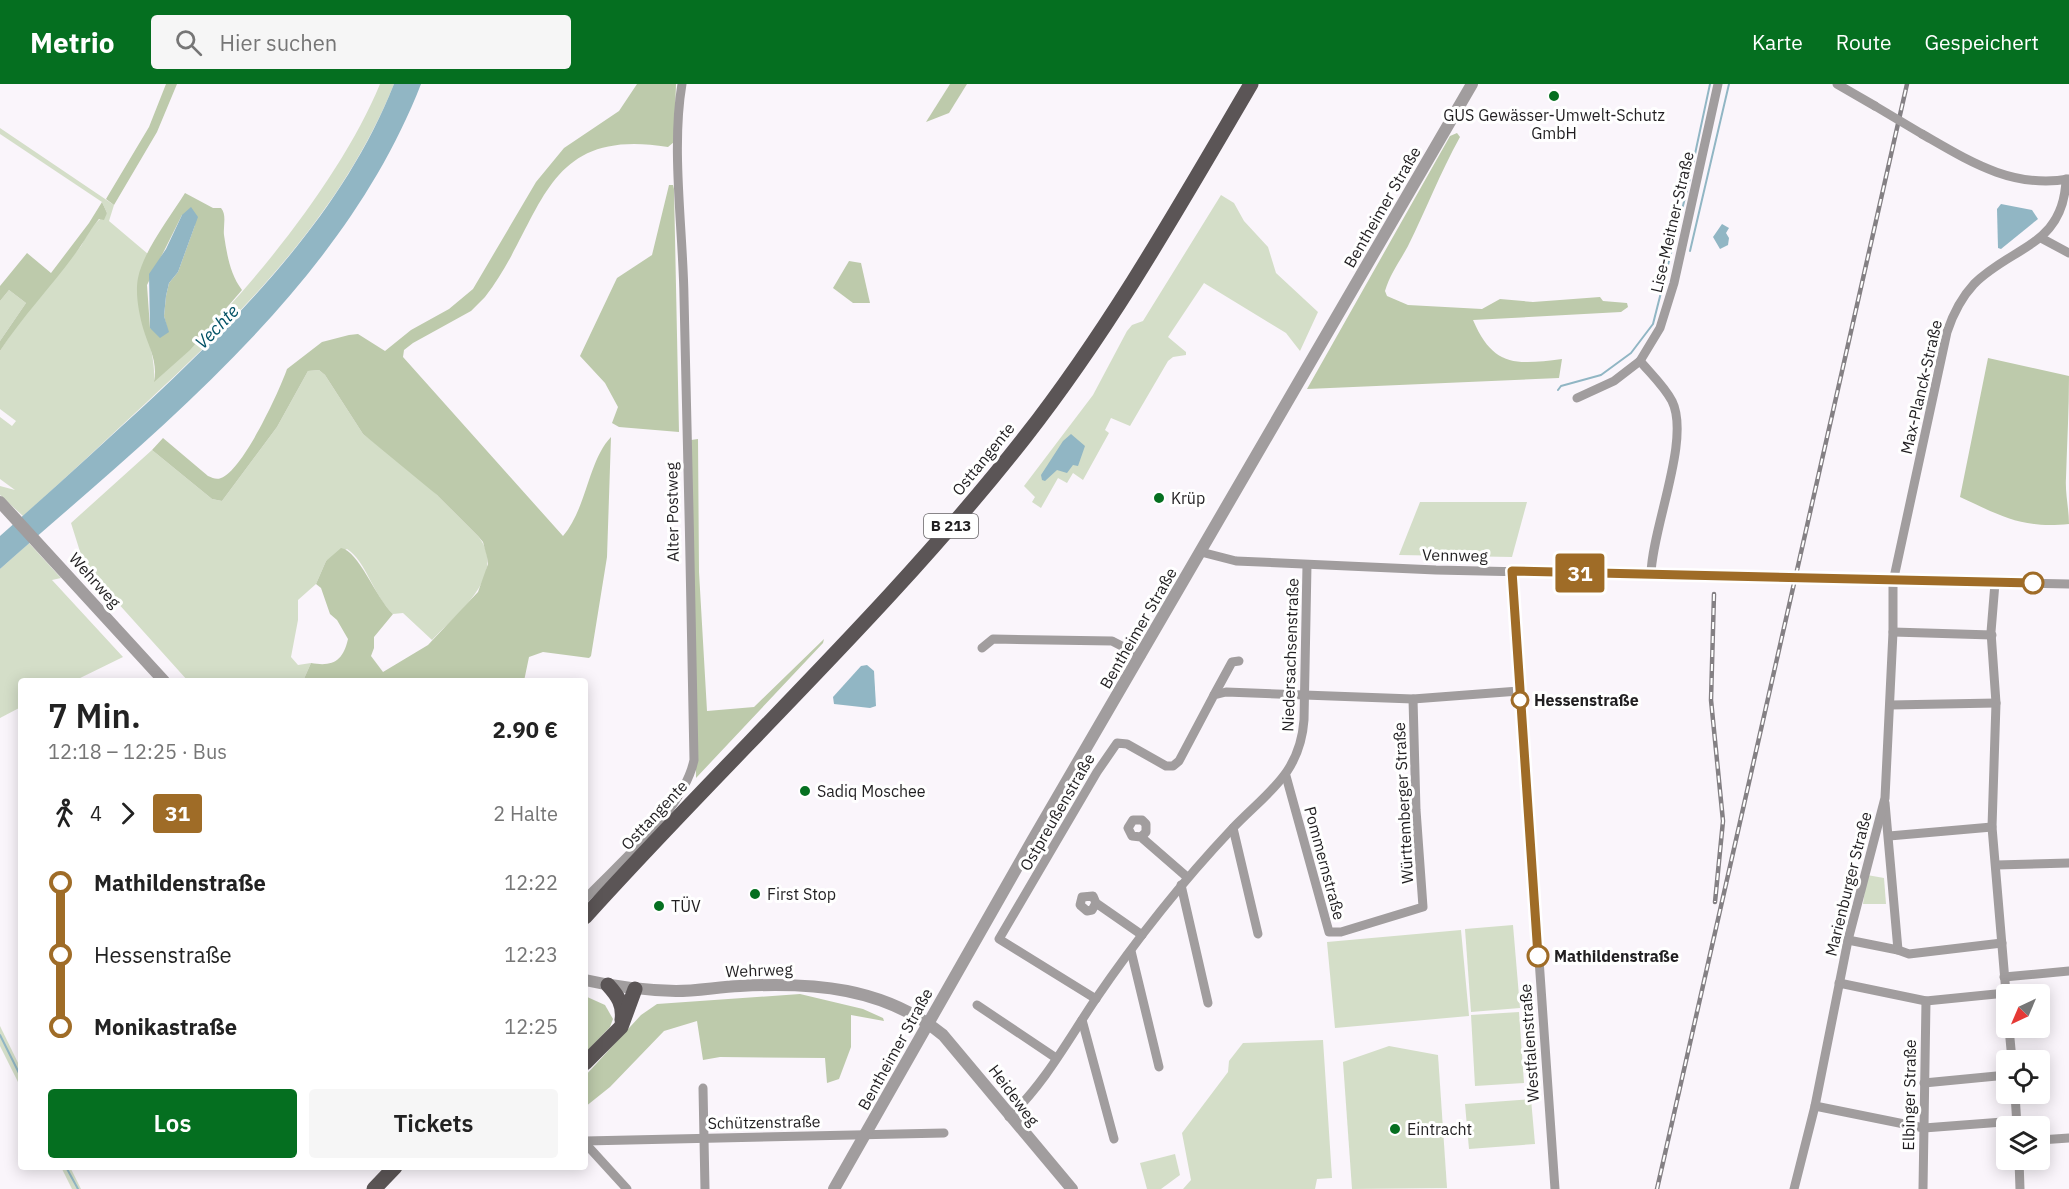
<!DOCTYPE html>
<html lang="de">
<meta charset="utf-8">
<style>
body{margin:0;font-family:"IBM Plex Sans",sans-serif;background:#f6f6f6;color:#222;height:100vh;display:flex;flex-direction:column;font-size:22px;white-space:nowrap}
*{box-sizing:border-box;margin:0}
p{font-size:20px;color:#767676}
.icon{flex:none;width:33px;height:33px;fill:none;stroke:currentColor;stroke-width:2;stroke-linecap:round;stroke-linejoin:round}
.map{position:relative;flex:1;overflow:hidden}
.drawer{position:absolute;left:18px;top:594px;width:570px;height:492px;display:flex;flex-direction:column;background:#fff;border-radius:6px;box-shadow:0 3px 15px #0003}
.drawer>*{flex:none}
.badge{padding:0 12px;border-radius:4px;font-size:21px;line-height:39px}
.needle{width:39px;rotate:224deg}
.controls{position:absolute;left:1996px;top:900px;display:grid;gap:12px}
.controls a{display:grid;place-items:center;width:54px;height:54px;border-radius:6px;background:#fff;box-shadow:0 3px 15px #0003;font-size:30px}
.map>.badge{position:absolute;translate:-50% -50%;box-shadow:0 0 0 3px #fff}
.legs{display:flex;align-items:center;gap:9px;height:66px;padding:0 30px;font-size:20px}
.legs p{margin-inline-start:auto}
.head{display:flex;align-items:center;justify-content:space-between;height:102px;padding:0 30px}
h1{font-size:33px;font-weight:600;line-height:45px}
.action{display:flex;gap:12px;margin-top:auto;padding:12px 30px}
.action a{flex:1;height:69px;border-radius:6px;background:#056f20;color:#fff;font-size:24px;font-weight:600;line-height:69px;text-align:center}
.action a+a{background:#f6f6f6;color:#222}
ul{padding:0 30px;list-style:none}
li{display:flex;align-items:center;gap:21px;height:72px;font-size:22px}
li i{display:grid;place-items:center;width:9px;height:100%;margin:0 8px;background:currentColor}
li i::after{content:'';width:15px;height:15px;margin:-8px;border:4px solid;border-radius:50%;background:#fff}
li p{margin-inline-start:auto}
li:first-child i{background:linear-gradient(#0000 50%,currentColor 0)}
li:last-child i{background:linear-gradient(currentColor 50%,#0000 0)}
header{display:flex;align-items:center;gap:36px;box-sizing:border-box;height:84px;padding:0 30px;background:#056f20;color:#fff}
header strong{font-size:28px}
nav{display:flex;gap:33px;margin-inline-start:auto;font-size:21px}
.search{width:420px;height:54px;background:#f6f6f6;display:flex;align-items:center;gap:15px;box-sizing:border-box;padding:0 21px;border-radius:6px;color:#767676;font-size:22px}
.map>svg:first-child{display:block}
.green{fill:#d4dec8}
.forest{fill:#bdcaab;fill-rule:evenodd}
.water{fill:#91b6c4}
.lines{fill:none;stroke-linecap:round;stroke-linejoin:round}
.stream{stroke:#91b6c4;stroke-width:2}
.minor{stroke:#a19d9e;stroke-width:9}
.tertiary{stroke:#a19d9e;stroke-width:12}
.primary{stroke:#5b5556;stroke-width:15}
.rail-casing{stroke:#848084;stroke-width:4.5}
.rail{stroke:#fff;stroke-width:2;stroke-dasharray:7;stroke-linecap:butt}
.minor-bridge{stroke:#a19d9e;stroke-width:9}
.line-1-casing{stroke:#fff;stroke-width:14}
.line-1{stroke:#9f6c27;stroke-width:9}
.poi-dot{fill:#056f20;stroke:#fff;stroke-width:2}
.stop-1-dot{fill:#fff;stroke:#9f6c27;stroke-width:3}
.labels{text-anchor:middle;stroke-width:6;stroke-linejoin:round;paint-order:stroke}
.shield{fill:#fff;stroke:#646264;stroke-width:1.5}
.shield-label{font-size:15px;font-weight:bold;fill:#211f21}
.poi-label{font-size:16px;fill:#211f21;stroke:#fff;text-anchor:start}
.street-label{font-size:16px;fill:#211f21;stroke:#fff}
.stop-label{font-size:16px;font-weight:bold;fill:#211f21;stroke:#fff;text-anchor:start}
.water-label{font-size:18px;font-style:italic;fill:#005165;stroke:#fff}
</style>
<header>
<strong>Metrio</strong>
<div class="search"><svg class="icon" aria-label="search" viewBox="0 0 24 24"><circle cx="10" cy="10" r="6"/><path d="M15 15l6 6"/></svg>Hier suchen</div>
<nav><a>Karte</a><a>Route</a><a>Gespeichert</a></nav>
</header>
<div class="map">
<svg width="2069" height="1105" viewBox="0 0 2069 1105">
<rect width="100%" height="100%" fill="#faf5fb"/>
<!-- green -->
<g class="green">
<path d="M380 0H394C343 127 246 226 147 318 106 356 65 395 23 432L0 411V402L15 406 0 395V333L12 342 16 337 0 325V267L22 233 81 162 91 143 107 129 102 118 0 50V44L114 121 109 137 148 170C123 217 157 252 154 297 235 226 339 100 380 0Z"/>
<path d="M1221 111 1234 119 1244 137 1268 163 1276 189 1318 228 1300 267 1286 249 1204 199 1168 253 1186 268V271L1173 273 1168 277 1130 342 1111 334 1105 346 1109 349 1083 396 1073 389 1067 399 1058 394 1041 424 1032 418 1035 413 1024 402 1093 311 1127 247 1132 241 1143 237Z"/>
<path d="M9 206 26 219 0 257V217Z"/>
<path d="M319 286 325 291 363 350 418 392 478 452C509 491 456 530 432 556L403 529 393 530C373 511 366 477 347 465L326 477 316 500 298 516V536L291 573 298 581 311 579 303 597H188L98 497 82 474 71 439 152 366 212 415 222 417 277 343 308 287Z"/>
<path d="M1420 418H1527L1512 473 1399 471Z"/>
<path d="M29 459 61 494 52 496 123 573 74 597H21V623L0 634V485Z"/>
<path d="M1867 791 1884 794 1886 820H1863Z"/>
<path d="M1513 841 1520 924 1471 928 1465 845Z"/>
<path d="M1461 846 1469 932 1335 944 1327 858Z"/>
<path d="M1519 928 1524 999 1475 1002 1471 931Z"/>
<path d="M0 942 21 985V1004L0 962Z"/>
<path d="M1323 956 1332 1094 1317 1095 1315 1105H1183L1191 1096 1182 1049 1228 988 1229 977 1243 959Z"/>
<path d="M1389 962 1438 971 1447 1104 1352 1105 1343 978Z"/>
<path d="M1531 1015 1535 1060 1469 1065 1465 1020Z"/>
<path d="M1175 1070 1180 1091 1161 1105H1147L1140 1079Z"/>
<path d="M61 1083H70L81 1105H72Z"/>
</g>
<!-- forest -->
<g class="forest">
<path d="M166 0H177L157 48 114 121 106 115 149 43Z"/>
<path d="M637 0H676L674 58 668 63C540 42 545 135 485 213L471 227 413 259 404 266 403 273 563 452C587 424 588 377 611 353L607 473 591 572 589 574 543 568 529 573 524 597H303L311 579C333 583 343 577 348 555L337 536 330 530 321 504 316 500 326 477 341 464C359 467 375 513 393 530L374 553V564L371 572 383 588 428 561 478 508 488 480 487 473 483 458 478 452 437 411 363 350 325 291 319 286 308 287 277 343 222 417 212 415 152 366 163 354 208 392C213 394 216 396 221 394 243 386 279 308 287 285L322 258 349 251 358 250 385 267 411 246 449 225 473 205 536 98 564 64 619 27Z"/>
<path d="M950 0H967L949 29 926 38Z"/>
<path d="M1457 49 1460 53C1440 89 1426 126 1408 162 1400 177 1390 190 1385 207L1387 212 1408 221 1482 225 1500 215 1533 218 1600 213 1603 217 1627 219 1628 223 1621 228 1473 236C1493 283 1516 281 1562 275L1559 294 1307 305 1450 52Z"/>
<path d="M669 101H673L674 105 679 348 619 343 612 339 618 323 605 299 580 272 617 194 652 171Z"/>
<path d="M185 109 213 124H221C227 131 223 142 224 151 227 171 230 190 242 206L190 266 154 298C158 277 149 264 143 244 139 230 135 209 138 194 143 168 170 133 185 109ZM182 131 195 141 178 188 169 199 166 212 164 232 168 248 150 244 147 201Z"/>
<path d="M102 118 107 129 104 136 99 135C91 144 87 153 80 163 55 199 24 230 0 267V257L26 219 9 206 0 217V202L27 169 51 189 89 139Z"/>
<path d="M849 177 861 179 870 219H853L833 204Z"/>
<path d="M1988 274 2069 292C2069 326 2067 360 2066 394 2065 409 2069 425 2069 440 2023 445 2001 432 1960 413Z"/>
<path d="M698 355 699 488 707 627 754 623 824 555 823 559 696 694 691 356Z"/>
<path d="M800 910 863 925 883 934 884 937 851 931V963L839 995 827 999 825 974 720 973 703 976 697 937 664 947 610 1003 585 1023V992L641 931 657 920Z"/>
<path d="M585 912 605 921 613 935 610 943 585 969Z"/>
</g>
<!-- water -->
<g class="water">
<path d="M394 0H421C342 203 158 345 0 485V452C49 409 97 365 145 321 244 228 343 129 394 0Z"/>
<path d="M2001 120 2032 126 2038 135 2001 165 1998 164 1997 125Z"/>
<path d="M191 123 198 133 178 188 169 199 166 212 164 232 169 248 160 254 150 244 149 190 166 165 182 131Z"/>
<path d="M1722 140 1729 144 1726 149 1729 154 1728 161 1720 165 1713 153Z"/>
<path d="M1071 350 1085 362 1078 382 1073 381 1067 389 1057 386 1045 397 1042 396 1041 391 1063 357Z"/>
<path d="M867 581 874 587 876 622 870 624 834 620 833 613 861 582Z"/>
</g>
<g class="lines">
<!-- stream -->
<g class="stream">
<path d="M1690 167 1729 0"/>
<path d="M1558 306 1561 302 1601 291 1631 269 1653 240 1689 98 1710 0"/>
<path d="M0 951 21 993"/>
<path d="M66 1083 78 1105"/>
</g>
<!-- minor -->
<g class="minor">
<path d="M1837 0 1875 22"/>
<path d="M1922 50C1969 77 2012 105 2069 95"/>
<path d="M2041 154 2069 169"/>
<path d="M1640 277C1651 290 1664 302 1672 317 1691 355 1652 444 1651 490"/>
<path d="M1577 314 1614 297 1640 277 1660 244 1674 199 1718 0"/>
<path d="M1201 468 1236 477 1436 486 2069 500"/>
<path d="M1512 487 1555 1105"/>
<path d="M1995 499 1991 548 1996 619 1992 743 2007 921"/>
<path d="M1893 548 1992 551"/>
<path d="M982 564 993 555 1112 557 1141 572"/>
<path d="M1214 611 1232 578 1239 577"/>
<path d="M1890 621 1996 619"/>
<path d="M1286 692 1329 848H1341L1423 823 1416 726 1413 615"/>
<path d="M1233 744 1258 850"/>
<path d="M1889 752 1992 743"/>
<path d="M1141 753 1146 748V740L1142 736H1133L1128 744 1132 752 1141 753 1187 793"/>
<path d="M1996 781 2069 779"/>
<path d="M1181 801 1208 919"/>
<path d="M585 815C620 778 684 725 694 676 691 522 688 367 684 213 683 146 671 64 682 0"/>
<path d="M1096 819 1092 826 1087 827 1080 821 1082 813 1093 812 1096 819 1142 851"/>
<path d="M1848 856 1898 866 1885 719"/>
<path d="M1898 866 1909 870 2002 859"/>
<path d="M1131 867 1159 983"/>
<path d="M2004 893 2069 887"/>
<path d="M1839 899 1926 917 2006 909"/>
<path d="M1096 915 999 855 1097 688 1117 659 1127 660 1166 682H1173L1179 677 1214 611 1226 608 1413 615 1519 607"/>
<path d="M977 921 1056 974"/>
<path d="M1082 936 1114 1055"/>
<path d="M2009 944 2012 976"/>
<path d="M1924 999 2007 991"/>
<path d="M703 1004 705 1105"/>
<path d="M2015 1010 2017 1042"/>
<path d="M1815 1022 1924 1044 2016 1037"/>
<path d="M1009 1033C1045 999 1068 956 1095 916 1136 856 1181 799 1231 746 1266 709 1300 691 1304 636L1307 481"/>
<path d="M2040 1056 2069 1054"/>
<path d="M585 1057 944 1049"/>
<path d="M585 1059 627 1105"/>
<path d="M2019 1076 2020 1105"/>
<path d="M1794 1105 1815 1022 1848 856 1885 714 1893 548V498L1947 248C1953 230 1961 214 1974 200 2012 162 2064 162 2066 95"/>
<path d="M1923 1105 1926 917"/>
</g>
<!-- tertiary -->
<g class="tertiary">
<path d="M0 418 164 597"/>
<path d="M585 896C615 903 645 906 676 907 697 907 718 903 740 902 813 898 884 903 943 951L1072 1105"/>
<path d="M834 1105 1032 757 1472 0"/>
</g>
<!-- primary -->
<g class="primary">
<path d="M585 833C730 672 891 524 1025 353 1111 243 1180 121 1251 0"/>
<path d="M608 901C618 912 624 921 622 936"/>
<path d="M585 979 621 943 635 905"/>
<path d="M374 1105 395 1083"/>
</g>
<!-- rail casing -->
<g class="rail-casing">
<g id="rail">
<path d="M1714 510 1711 616 1723 737 1715 818"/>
<path d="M1657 1105 1907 0"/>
</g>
</g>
<!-- rail -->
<use href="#rail" class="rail"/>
<!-- minor-bridge -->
<path class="minor-bridge" d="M1875 22 1922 50"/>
</g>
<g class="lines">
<!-- line-1 casing -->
<g class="line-1-casing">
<path id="line-1" d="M1538 872 1512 487 2033 499"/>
</g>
<!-- line-1 -->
<use href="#line-1" class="line-1"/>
</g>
<!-- markers -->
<g class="poi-dot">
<circle cx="1554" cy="12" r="6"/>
<circle cx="1159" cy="414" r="6"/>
<circle cx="805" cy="707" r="6"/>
<circle cx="755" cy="810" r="6"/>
<circle cx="659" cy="822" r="6"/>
<circle cx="1395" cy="1045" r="6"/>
</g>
<g class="stop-1-dot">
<circle cx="2033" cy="499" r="10"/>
<circle cx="1520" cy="616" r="8"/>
<circle cx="1538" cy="872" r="10"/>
</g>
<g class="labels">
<!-- shield labels -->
<rect class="shield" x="924" y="430" width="54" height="24" rx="4.5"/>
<g class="shield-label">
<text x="951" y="447">B 213</text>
</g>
<!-- poi labels -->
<g class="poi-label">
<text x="1554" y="37" text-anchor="middle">GUS Gewässer-Umwelt-Schutz<tspan x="1554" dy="18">GmbH</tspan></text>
<text x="1171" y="420">Krüp</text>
<text x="817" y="713">Sadiq Moschee</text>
<text x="767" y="816">First Stop</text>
<text x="671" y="828">TÜV</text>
<text x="1407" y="1051">Eintracht</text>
</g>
<!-- street labels -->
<g class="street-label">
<text transform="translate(1382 123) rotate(-60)" y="6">Bentheimer Straße</text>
<text transform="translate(1672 138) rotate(-77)" y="6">Lise-Meitner-Straße</text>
<text transform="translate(1921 303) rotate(-77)" y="6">Max-Planck-Straße</text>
<text transform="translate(983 375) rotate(-51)" y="6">Osttangente</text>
<text transform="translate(672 428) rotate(-91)" y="6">Alter Postweg</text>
<text transform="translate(1455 471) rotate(1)" y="6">Vennweg</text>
<text transform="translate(95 496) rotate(48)" y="6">Wehrweg</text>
<text transform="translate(1138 544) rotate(-60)" y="6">Bentheimer Straße</text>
<text transform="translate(1290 571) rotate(-88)" y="6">Niedersachsenstraße</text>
<text transform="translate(1403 719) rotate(-93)" y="6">Württemberger Straße</text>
<text transform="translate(1057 728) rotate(-60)" y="6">Ostpreußenstraße</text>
<text transform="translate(654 731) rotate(-47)" y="6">Osttangente</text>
<text transform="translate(1325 779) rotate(75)" y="6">Pommernstraße</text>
<text transform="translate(1848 800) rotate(-76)" y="6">Marienburger Straße</text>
<text transform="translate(759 886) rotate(-2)" y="6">Wehrweg</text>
<text transform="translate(1529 959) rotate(-94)" y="6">Westfalenstraße</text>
<text transform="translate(895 965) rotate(-61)" y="6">Bentheimer Straße</text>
<text transform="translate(1014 1011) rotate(53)" y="6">Heideweg</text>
<text transform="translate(1909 1011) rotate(-89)" y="6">Elbinger Straße</text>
<text transform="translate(764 1038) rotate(-1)" y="6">Schützenstraße</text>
</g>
<!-- stop labels -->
<g class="stop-label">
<text x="1534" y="622">Hessenstraße</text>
<text x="1554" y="878">Mathildenstraße</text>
</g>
<!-- water labels -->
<g class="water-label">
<text transform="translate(217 243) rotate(-46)" y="6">Vechte</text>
</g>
</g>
</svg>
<div class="controls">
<a><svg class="needle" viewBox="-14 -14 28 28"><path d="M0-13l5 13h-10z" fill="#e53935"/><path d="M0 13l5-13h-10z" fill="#767676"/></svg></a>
<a><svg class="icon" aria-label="locate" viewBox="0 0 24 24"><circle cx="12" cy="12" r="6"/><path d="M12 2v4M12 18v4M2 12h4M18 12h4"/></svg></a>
<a><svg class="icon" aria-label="layers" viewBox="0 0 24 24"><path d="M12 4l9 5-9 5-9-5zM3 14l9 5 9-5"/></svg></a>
</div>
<b class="badge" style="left:1580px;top:489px;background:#9f6c27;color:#fff">31</b>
<section class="drawer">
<div class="head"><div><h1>7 Min.</h1><p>12:18 – 12:25 · Bus</p></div><b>2.90 €</b></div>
<div class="legs"><svg class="icon" aria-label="walk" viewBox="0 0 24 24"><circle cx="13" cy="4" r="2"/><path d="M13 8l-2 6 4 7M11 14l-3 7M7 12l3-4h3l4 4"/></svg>4<svg class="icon" aria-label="forward" viewBox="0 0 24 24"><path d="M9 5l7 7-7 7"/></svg><b class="badge" style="background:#9f6c27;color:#fff">31</b><p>2 Halte</p></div>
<ul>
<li><i style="color:#9f6c27"></i><b>Mathildenstraße</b><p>12:22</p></li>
<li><i style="color:#9f6c27"></i><span>Hessenstraße</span><p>12:23</p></li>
<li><i style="color:#9f6c27"></i><b>Monikastraße</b><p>12:25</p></li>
</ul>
<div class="action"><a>Los</a><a>Tickets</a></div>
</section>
</div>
